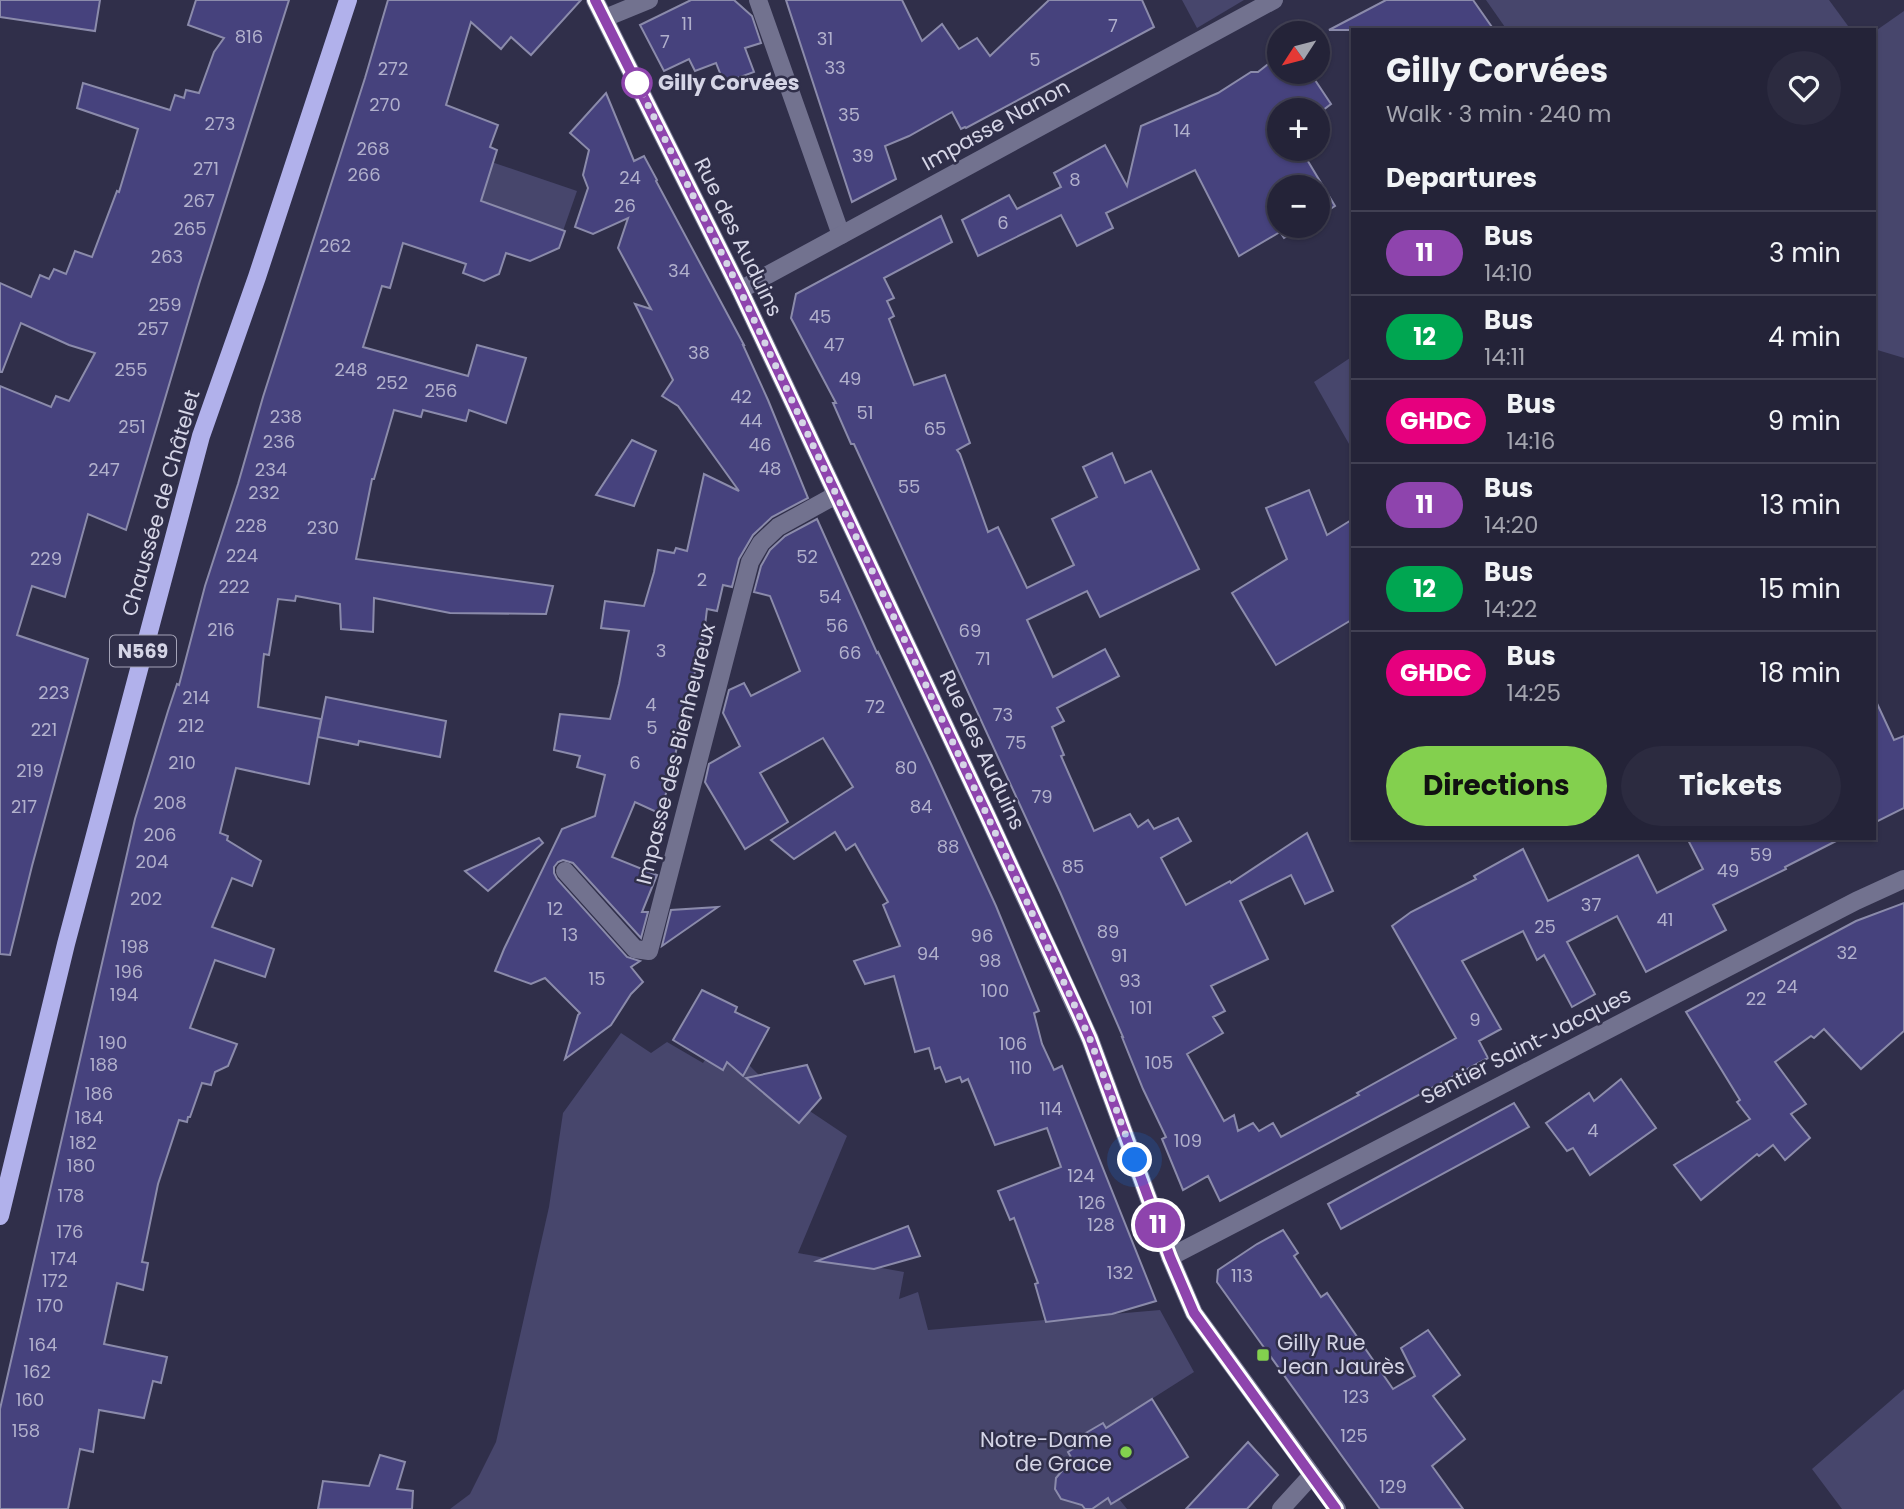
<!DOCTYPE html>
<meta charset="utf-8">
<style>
body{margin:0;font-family:Poppins,sans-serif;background:#2c2b40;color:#f1f3f6;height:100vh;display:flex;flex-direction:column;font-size:26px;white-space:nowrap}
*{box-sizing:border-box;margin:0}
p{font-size:23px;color:#a3a4ae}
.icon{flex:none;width:38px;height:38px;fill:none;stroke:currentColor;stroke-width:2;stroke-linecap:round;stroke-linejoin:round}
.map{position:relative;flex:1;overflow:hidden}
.details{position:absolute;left:1351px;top:28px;width:525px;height:812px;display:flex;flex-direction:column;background:#242338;border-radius:0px;box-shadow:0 2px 5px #0004,0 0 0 2px #414053}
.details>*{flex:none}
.badge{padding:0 14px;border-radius:23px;font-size:24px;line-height:46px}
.needle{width:46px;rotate:234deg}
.controls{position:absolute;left:1267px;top:21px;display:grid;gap:14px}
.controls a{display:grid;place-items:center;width:63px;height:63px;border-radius:50%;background:#242338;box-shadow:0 2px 5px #0004,0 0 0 2px #414053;font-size:35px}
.you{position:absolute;width:35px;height:35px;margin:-18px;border:5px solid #fff;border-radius:50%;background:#1a73e8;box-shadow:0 0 0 10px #1a73e833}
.map>.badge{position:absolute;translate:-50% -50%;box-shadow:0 0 0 4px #fff}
h2{padding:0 35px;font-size:26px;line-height:63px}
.round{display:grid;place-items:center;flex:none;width:74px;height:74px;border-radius:37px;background:#2c2b40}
.head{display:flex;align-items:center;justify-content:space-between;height:119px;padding:0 35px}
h1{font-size:33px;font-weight:700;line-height:52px}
.cta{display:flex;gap:14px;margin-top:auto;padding:14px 35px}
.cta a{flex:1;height:80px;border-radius:42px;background:#83d04e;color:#111;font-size:28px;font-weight:700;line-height:80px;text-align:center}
.cta a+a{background:#2c2b40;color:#f1f3f6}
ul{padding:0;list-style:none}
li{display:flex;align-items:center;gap:21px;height:84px;padding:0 35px;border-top:2px solid #414053}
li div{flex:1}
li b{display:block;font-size:26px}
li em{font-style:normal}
li .badge{min-width:77px;font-weight:700;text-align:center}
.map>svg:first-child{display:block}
.green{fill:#47466c}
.building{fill:#46427d;stroke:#8b8bab;stroke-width:2}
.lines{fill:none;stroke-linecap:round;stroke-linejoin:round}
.minor{stroke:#72728f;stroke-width:18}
.major{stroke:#b1b1eb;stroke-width:18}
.line-casing{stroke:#fff;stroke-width:16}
.line{stroke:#8e44ad;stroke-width:10}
.walk{stroke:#d5d5e6;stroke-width:7;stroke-dasharray:0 12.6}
.stop-dot{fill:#fff;stroke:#8e44ad;stroke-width:3.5}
.poi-dot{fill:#83d04e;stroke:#302f4a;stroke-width:2.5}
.labels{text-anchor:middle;stroke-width:5;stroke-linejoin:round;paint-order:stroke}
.number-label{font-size:18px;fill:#b1b0cc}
.shield{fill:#302f4a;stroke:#a4a3b7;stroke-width:2}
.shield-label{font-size:19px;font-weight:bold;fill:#d5d5e6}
.stop-label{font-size:21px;font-weight:bold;fill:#d5d5e6;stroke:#302f4a;text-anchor:start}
.street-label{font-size:21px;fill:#d5d5e6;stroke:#302f4a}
.poi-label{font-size:21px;fill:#d5d5e6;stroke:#302f4a;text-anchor:start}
</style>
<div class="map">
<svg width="1904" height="1509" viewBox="0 0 1904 1509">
<rect width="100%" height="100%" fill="#302f4a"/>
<!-- green -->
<g class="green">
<path d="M1182 0H1244L1197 28Z"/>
<path d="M1486 0H1829L1851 30H1507Z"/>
<path d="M1904 11V358L1874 349V32Z"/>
<path d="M465 153 577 191 563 231 455 191Z"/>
<path d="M1353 356V451L1314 382Z"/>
<path d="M621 1033 651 1053 667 1042 703 1063 710 1052 749 1065 765 1081 847 1136 798 1253 904 1272 899 1299 918 1292 928 1330 1160 1310 1194 1372 1106 1428 1102 1423 1069 1452 1074 1463 1108 1498 1119 1499 1127 1509H450L470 1494 496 1442 549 1207 563 1113Z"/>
<path d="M1904 1389V1509H1842L1812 1469Z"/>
</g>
<!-- building -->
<g class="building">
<path d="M0 0H100L95 31 0 17Z"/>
<path d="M196 0H289L199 284 126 530 88 514 65 597 32 586 17 635 88 659 32 866 10 955 0 954V386L51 407 56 396 69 401 95 353 69 345 21 323 2 372H0V283L31 297 40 275 49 279 54 269 66 274 75 251 92 257 117 191 119 192 138 129 77 108 83 83 170 110 175 95 184 98 186 90 199 93 214 52 224 38 188 25Z"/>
<path d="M388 0H581L531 55 511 37 501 49 471 22 446 105 498 125 490 147 497 150 481 201 565 231 559 248 530 261 506 253 499 274 484 281 463 273 466 264 403 243 390 288 382 286 363 347 468 376 477 345 526 358 506 423 469 410 466 421 423 410 421 417 394 410 374 479H372L356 559 553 586 546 614 450 613 374 598 373 632 341 629 340 604 296 596 295 601 278 599 269 655 264 654 258 707 321 719 309 784 236 768 220 833 228 836 227 840 261 861 252 886 232 878 212 927 274 949 265 977 215 960 190 1028 237 1044 228 1066 215 1072 211 1085 202 1083 190 1117H188L187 1122 179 1120 158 1184 142 1262 148 1263 143 1290 117 1283 104 1344 167 1357 161 1383 153 1381 144 1418 99 1410 93 1452 80 1449 68 1509H0V1409L135 819 168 711 177 684 179 685 205 586 238 484 263 397 365 78Z"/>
<path d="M691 0H734L752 16 761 43 745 48 754 72 724 83 716 63 695 71 689 59 664 71 640 25Z"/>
<path d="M786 0H902L922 41 942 24 959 49 977 38 990 56 1049 0H1142L1154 27 966 128 965 127 961 129 952 112 909 136 885 146 896 179 852 202Z"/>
<path d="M1386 0H1473L1494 30H1329Z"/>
<path d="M1318 50 1328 62 1318 69Z"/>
<path d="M1272 61 1275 66 1279 63V72H1314L1311 74 1331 104 1318 114V110H1279V149H1308L1303 153 1335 206 1318 217V187H1279V226H1304L1284 238 1280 232 1239 256 1195 170 1106 213 1113 228 1077 246 1061 215 978 256 962 220 1009 195 1017 209 1061 187 1054 173 1105 145 1127 186 1141 126 1218 93 1251 72H1258Z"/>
<path d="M606 93 634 161 644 156 657 180 656 181 744 345H743L768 400 808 498 772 517 753 535 739 559 732 587 723 585 717 611 707 609 704 634 661 814 635 802 612 857 657 875 642 912H648L641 938 573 863 563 860 558 862 554 867V873L557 879 627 957 640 961 631 967 643 982 631 994 611 1025 565 1059 578 1015 580 1013 545 978 531 984 495 971 504 949 562 829 595 816 605 775 577 767 580 756 554 750 560 714 610 719 619 684 629 631 601 628 605 601 644 606 654 572 658 550 674 553 676 548 687 551 704 474 739 491 678 406 662 396 673 380 635 304 651 309 618 248 628 218 593 234 575 227 588 188 583 175 589 150 570 133Z"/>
<path d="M941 216 952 242 884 278 894 298 887 301 894 316 889 319 914 385 945 375 970 443 957 450 960 454 988 532 998 527 1027 588 1074 565 1052 519 1097 497 1083 467 1112 453 1125 483 1151 471 1199 569 1100 617 1087 591 1027 620 1053 677 1105 649 1119 676 1057 708 1064 721 1052 727 1064 755 1061 756 1094 831 1130 814 1138 827 1148 820 1154 829 1178 818 1191 841 1161 858 1186 905 1230 881 1231 883 1307 833 1333 891 1305 904 1291 875 1240 901 1268 959 1211 986 1225 1011 1213 1017 1223 1033 1187 1054 1224 1121 1234 1115 1238 1131 1253 1123 1259 1131 1273 1123 1281 1137 1359 1095 1357 1093 1456 1038 1392 926 1411 912 1476 879 1474 876 1523 849 1548 901 1638 855 1657 893 1703 869 1687 838H1842L1785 867 1786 869 1713 905 1726 930 1646 972 1617 916 1567 942 1595 994 1572 1007 1544 955 1537 960 1523 931 1462 961 1501 1029 1479 1041 1488 1058 1220 1201 1208 1176 1183 1190 1162 1139 1166 1137 1143 1089 1122 1037H1123L1060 892 854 444H851L833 403H836L791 318 796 294Z"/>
<path d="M632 440 656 451 634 506 596 495Z"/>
<path d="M1309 490 1327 535 1353 519V619L1276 665 1232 593 1287 559 1266 508Z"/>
<path d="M817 519 877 653 878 652 931 764 996 906 1039 1011 1034 1013 1042 1044 1054 1070 1062 1066 1156 1301 1112 1314 1046 1322 1035 1284 1038 1283 1014 1218 1010 1220 998 1191 1061 1167 1047 1128 995 1145 968 1079 962 1082 960 1077 946 1082 940 1067 935 1069 929 1048 915 1052 894 976 865 984 854 961 900 946 883 905 888 902 855 844 846 850 835 832 794 859 771 840 853 787 823 738 760 773 788 822 745 849 705 782 709 764 740 746 723 713 729 690 744 683 751 696 800 671 770 596 754 592 761 566 770 550 785 536Z"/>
<path d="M326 697 446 721 440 757 359 741 358 745 318 737Z"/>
<path d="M1874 697 1894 740 1904 736V808L1874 823Z"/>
<path d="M539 838 543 843 488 891 465 871Z"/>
<path d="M1904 903V1031L1861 1069 1824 1029 1814 1038 1811 1036 1775 1062 1806 1104 1791 1114 1810 1138 1785 1160 1773 1145 1759 1156 1757 1154 1701 1200 1674 1165 1750 1119 1737 1102 1740 1100 1686 1012 1856 921Z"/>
<path d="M718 907 662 946 671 910Z"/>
<path d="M702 990 737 1007 735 1012 769 1028 743 1076 727 1062 723 1070 673 1040Z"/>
<path d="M807 1065 821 1098 799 1123 746 1078Z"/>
<path d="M1621 1079 1656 1128 1590 1175 1573 1148 1567 1151 1546 1123 1589 1093 1594 1101Z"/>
<path d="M1514 1103 1529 1127 1341 1229 1328 1204Z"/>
<path d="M908 1226 920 1256 874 1269 817 1261Z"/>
<path d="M1283 1230 1298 1253 1294 1256 1321 1297 1327 1293 1393 1389 1415 1376 1401 1348 1428 1330 1460 1375 1433 1396 1465 1439 1432 1466 1463 1509H1380L1217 1282 1218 1270 1257 1244Z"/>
<path d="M1152 1399 1188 1457 1111 1504 1108 1498 1092 1509H1085L1082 1505 1061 1499 1055 1489 1056 1478 1072 1459 1068 1452 1076 1447 1072 1441 1103 1423 1106 1428Z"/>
<path d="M1248 1442 1278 1475 1247 1509H1186Z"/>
<path d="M380 1455 405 1462 397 1489 413 1491 412 1509H318L323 1481 369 1486Z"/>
</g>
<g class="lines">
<!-- minor -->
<g class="minor">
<path d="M595 0 740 290 987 815 1090 1039 1170 1257 1194 1313 1337 1509"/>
<path d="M758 0 841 235"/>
<path d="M605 18 649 0"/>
<path d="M740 290 1274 0"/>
<path d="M565 871 635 949 649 951 750 562 761 543 778 527 836 495"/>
<path d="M1170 1257 1856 901 1904 879"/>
<path d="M1281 1509 1312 1475"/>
</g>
<!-- major -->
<path class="major" d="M0 1216 66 944 201 436 257 277 348 0"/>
</g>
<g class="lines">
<!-- line casing -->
<g class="line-casing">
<path id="line" d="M595 0 740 290 987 815 1079 1014 1090 1039 1170 1257 1194 1313 1336 1509"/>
</g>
<!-- line -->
<use href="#line" class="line"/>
<!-- walk -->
<path class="walk" d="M637 83 740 290 987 815 1090 1039 1135 1160"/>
</g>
<!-- markers -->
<circle class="stop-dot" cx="637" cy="83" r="14"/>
<g class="poi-dot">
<rect x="1256" y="1348" width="14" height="14" rx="3.5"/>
<circle cx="1126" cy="1452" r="7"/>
</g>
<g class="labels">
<!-- number labels -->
<g class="number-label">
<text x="687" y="30">11</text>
<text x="1113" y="32">7</text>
<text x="249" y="43">816</text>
<text x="825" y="45">31</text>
<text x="665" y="48">7</text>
<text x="1035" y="66">5</text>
<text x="835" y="74">33</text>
<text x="393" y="75">272</text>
<text x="385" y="111">270</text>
<text x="849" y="121">35</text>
<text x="220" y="130">273</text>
<text x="1182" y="137">14</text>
<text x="373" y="155">268</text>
<text x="863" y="162">39</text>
<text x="206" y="175">271</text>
<text x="364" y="181">266</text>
<text x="630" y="184">24</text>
<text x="1075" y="186">8</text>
<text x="199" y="207">267</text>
<text x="625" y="212">26</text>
<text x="1003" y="229">6</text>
<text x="190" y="235">265</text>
<text x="335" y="252">262</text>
<text x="167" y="263">263</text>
<text x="679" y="277">34</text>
<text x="165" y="311">259</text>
<text x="820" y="323">45</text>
<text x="153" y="335">257</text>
<text x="834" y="351">47</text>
<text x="699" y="359">38</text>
<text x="131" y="376">255</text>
<text x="351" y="376">248</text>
<text x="850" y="385">49</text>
<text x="392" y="389">252</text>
<text x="441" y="397">256</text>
<text x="741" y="403">42</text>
<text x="865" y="419">51</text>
<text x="286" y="423">238</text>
<text x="751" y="427">44</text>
<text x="132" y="433">251</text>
<text x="935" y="435">65</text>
<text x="279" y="448">236</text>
<text x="760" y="451">46</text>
<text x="770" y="475">48</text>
<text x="104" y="476">247</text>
<text x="271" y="476">234</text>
<text x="909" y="493">55</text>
<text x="264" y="499">232</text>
<text x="251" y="532">228</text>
<text x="323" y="534">230</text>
<text x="242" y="562">224</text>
<text x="807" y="563">52</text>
<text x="46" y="565">229</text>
<text x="702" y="586">2</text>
<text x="234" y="593">222</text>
<text x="830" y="603">54</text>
<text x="837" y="632">56</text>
<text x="221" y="636">216</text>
<text x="970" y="637">69</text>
<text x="661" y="657">3</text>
<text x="850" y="659">66</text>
<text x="983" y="665">71</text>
<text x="54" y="699">223</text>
<text x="196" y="704">214</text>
<text x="651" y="711">4</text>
<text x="875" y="713">72</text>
<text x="1003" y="721">73</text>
<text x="191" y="732">212</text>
<text x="652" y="734">5</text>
<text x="44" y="736">221</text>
<text x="1016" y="749">75</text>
<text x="182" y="769">210</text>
<text x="635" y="769">6</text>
<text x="906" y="774">80</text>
<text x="30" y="777">219</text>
<text x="1042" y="803">79</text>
<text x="170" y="809">208</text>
<text x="24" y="813">217</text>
<text x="921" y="813">84</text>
<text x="160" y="841">206</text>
<text x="948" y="853">88</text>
<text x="1761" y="861">59</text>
<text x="152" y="868">204</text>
<text x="1073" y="873">85</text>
<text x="1728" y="877">49</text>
<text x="146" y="905">202</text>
<text x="1591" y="911">37</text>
<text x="555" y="915">12</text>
<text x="1665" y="926">41</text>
<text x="1545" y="933">25</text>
<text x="1108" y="938">89</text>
<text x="570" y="941">13</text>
<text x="982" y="942">96</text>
<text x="135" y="953">198</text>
<text x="1847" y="959">32</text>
<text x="928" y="960">94</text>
<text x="1119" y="962">91</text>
<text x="990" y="967">98</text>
<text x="129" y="978">196</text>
<text x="597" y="985">15</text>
<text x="1130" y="987">93</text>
<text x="1787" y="993">24</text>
<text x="995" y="997">100</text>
<text x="124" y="1001">194</text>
<text x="1756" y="1005">22</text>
<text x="1141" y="1014">101</text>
<text x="1475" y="1026">9</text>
<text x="113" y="1049">190</text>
<text x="1013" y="1050">106</text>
<text x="1159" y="1069">105</text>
<text x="104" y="1071">188</text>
<text x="1021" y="1074">110</text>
<text x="99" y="1100">186</text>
<text x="1051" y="1115">114</text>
<text x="89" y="1124">184</text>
<text x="1593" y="1137">4</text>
<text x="1188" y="1147">109</text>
<text x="83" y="1149">182</text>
<text x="81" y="1172">180</text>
<text x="1081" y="1182">124</text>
<text x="71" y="1202">178</text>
<text x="1092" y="1209">126</text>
<text x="1101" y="1231">128</text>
<text x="70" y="1238">176</text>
<text x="64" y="1265">174</text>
<text x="1120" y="1279">132</text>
<text x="1242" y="1282">113</text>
<text x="55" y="1287">172</text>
<text x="50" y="1312">170</text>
<text x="43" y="1351">164</text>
<text x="37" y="1378">162</text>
<text x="1356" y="1403">123</text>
<text x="30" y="1406">160</text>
<text x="26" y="1437">158</text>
<text x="1354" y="1442">125</text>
<text x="1393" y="1493">129</text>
</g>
<!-- shield labels -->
<rect class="shield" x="110" y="635.5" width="66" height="31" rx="5"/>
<g class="shield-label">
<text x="143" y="658">N569</text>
</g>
<!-- stop labels -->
<g class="stop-label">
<text x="658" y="90">Gilly Corvées</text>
</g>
<!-- street labels -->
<g class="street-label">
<text transform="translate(996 125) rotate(-29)" y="7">Impasse Nanon</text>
<text transform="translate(738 237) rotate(64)" y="7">Rue des Auduins</text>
<text transform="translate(161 503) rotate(-74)" y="7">Chaussée de Châtelet</text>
<text transform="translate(982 750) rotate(65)" y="7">Rue des Auduins</text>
<text transform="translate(676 754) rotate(-76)" y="7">Impasse des Bienheureux</text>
<text transform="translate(1526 1046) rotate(-27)" y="7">Sentier Saint-Jacques</text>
</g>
<!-- poi labels -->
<g class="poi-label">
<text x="1277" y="1350">Gilly Rue<tspan x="1277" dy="24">Jean Jaurès</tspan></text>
<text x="1112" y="1447" text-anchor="end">Notre-Dame<tspan x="1112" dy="24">de Grace</tspan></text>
</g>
</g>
</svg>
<div class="controls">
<a><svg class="needle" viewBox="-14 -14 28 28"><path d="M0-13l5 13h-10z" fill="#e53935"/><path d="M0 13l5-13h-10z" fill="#a3a4ae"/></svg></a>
<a>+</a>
<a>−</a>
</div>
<div class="you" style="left:1135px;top:1160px"></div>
<b class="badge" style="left:1158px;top:1225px;background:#8e44ad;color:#fff">11</b>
<section class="details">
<div class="head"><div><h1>Gilly Corvées</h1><p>Walk · 3 min · 240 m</p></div><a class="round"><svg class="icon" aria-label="heart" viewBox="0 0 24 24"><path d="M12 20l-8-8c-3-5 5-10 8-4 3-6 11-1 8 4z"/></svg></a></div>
<h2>Departures</h2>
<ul>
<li><span class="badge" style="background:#8e44ad;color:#fff">11</span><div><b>Bus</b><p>14:10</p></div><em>3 min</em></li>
<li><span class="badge" style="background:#00a651;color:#fff">12</span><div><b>Bus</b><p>14:11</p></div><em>4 min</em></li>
<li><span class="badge" style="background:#e6007e;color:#fff">GHDC</span><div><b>Bus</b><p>14:16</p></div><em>9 min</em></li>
<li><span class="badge" style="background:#8e44ad;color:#fff">11</span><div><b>Bus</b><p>14:20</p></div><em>13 min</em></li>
<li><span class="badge" style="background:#00a651;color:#fff">12</span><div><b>Bus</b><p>14:22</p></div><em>15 min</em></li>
<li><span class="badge" style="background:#e6007e;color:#fff">GHDC</span><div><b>Bus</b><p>14:25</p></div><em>18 min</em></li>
</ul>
<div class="cta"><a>Directions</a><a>Tickets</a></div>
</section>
</div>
